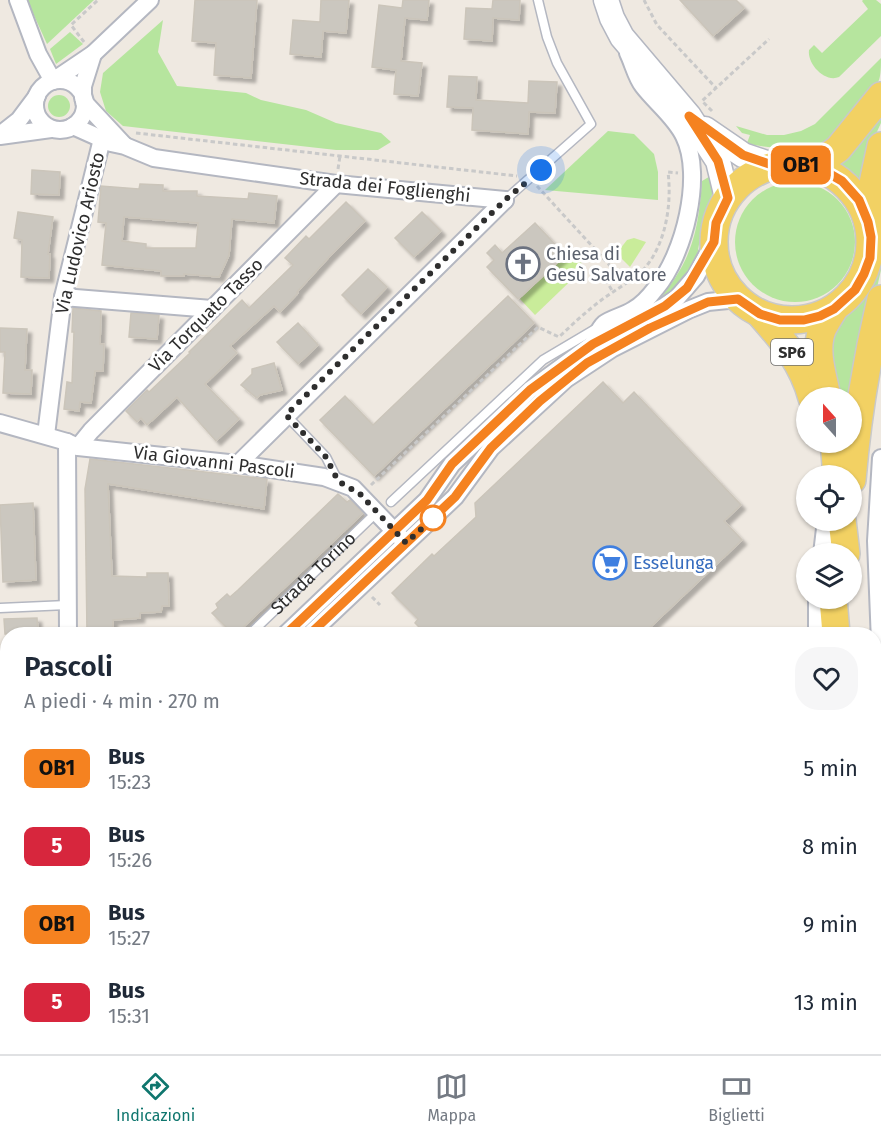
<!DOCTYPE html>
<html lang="it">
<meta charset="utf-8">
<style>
body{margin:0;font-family:"Fira Sans",sans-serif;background:#f6f6f7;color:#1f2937;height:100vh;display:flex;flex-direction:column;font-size:22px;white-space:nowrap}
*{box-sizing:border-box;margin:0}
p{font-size:20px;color:#747a83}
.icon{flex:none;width:33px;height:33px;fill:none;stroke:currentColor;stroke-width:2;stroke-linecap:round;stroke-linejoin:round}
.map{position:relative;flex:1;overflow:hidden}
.drawer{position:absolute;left:0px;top:627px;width:882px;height:428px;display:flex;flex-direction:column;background:#fff;border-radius:24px 24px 0 0;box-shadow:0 2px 4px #0004}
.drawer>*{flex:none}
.badge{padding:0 12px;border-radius:9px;font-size:21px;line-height:39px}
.needle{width:39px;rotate:339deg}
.tools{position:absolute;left:796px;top:387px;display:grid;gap:12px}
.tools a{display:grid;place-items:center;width:66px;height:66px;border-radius:50%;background:#fff;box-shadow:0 2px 4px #0004;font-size:30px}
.you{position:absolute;width:30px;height:30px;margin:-15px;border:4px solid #fff;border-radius:50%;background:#1a73e8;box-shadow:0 0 0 9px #1a73e833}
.map>.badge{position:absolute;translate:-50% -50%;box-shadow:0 0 0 3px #fff}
.round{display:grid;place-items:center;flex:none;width:63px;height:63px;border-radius:24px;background:#f6f6f7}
.summary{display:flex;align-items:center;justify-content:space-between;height:102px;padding:0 24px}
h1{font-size:28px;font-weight:600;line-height:45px}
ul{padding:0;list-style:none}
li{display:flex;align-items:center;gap:18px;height:78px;padding:0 24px}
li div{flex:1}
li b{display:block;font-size:22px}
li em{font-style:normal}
li .badge{min-width:66px;font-weight:700;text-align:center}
.tabs{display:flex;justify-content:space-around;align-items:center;height:84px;border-top:2px solid #e0e1e3;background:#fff;font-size:16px;color:#747a83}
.tabs a{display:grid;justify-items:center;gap:3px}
.tabs .active{color:#0f766e}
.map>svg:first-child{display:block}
.green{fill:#b6e59e}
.pitch{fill:#c9ec9a}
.building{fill:#cbc7bf;stroke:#cbc5ba;stroke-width:1.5;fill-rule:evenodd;filter:url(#shadow)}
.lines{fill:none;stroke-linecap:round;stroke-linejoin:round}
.lane-casing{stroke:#b4b7c1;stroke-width:11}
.street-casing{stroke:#b4b7c1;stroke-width:20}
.secondary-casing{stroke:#b4b7c1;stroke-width:27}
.primary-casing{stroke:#c9c9c9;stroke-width:30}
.path{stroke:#c9c9c9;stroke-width:3;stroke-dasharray:4.5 3;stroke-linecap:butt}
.lane{stroke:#fff;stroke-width:8}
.street{stroke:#fff;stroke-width:16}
.secondary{stroke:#fff;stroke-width:24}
.primary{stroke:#f2d163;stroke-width:27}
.line-casing{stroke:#fff;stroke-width:14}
.line{stroke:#f58220;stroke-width:9}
.walk{stroke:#2e2e2e;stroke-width:6;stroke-dasharray:0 10.8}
.stop-dot{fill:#fff;stroke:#f58220;stroke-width:3}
.labels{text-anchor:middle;stroke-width:6;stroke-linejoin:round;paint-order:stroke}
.shield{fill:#fff;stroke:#6d6d6d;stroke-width:1.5}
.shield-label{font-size:16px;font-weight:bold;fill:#2e2e2e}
.street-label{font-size:18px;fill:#2e2e2e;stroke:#fff}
.worship-label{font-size:18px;fill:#5b616d;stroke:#fff;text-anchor:start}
.shop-label{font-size:18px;fill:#366cbe;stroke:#fff;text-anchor:start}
</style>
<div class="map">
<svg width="881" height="1054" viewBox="0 0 881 1054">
<defs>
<filter id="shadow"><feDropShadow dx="4.5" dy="4.5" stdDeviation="1.5" flood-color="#0004"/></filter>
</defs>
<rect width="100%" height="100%" fill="#efe9e1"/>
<!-- green -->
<g class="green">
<path d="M27 0H94L47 44Z"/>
<path d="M863 0H876L881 4V36L839 77C825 83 807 64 809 50L814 45 822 53 868 9 862 1Z"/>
<path d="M163 20 158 52 177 86 246 93 261 100 306 110 336 123 381 133 391 142 378 150H336L123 126 106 111 100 92 103 73Z"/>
<path d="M70 32 83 44 56 64 50 49Z"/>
<path d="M881 58C881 64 881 75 879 80 873 93 836 138 825 143 808 150 764 149 747 143L750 135 742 133 736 126 767 135H784L801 131 815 124Z"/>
<circle cx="59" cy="106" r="11"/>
<path d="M881 113V123L874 138 862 186 836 164Z"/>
<path d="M608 131 634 134 654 154 658 172V200L545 190Z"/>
<path d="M717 172 714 190 704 215 695 268 672 296 656 304C691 261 698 236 702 181Z"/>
<path d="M881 174V270L852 398 832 397 829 331C838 319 852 311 862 299 881 266 880 214 881 174Z"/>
<circle cx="795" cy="242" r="60"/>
<path d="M190 1047H447L445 1054H188Z"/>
</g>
<!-- pitch -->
<g class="pitch">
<path d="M634 238 646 242 630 267 622 259 620 249 627 240Z"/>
<path d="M570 252 585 267 535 315 520 299Z"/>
</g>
<!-- building -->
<g class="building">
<path d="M195 0H257L251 78 214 75 216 43 192 41Z"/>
<path d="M321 0H349L346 33 323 31 321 57 290 54 293 20 320 22Z"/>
<path d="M403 0H429L427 20 405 18 401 61 422 63 418 96 394 94 396 70 372 67 379 5 402 8Z"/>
<path d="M493 0H520L519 20 493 18 492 41 464 39 466 8 492 9Z"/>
<path d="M680 0H736L744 8 713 36Z"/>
<path d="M449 76 477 77 476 100 528 103 529 81 557 82 555 113 529 112 528 134 472 130 473 108 447 107Z"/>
<path d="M32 170 60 172 59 195 31 194Z"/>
<path d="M140 184 163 185V191H197V196L248 199 249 193 277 196 274 223 232 219 229 255 219 277 184 274V276H161V271L102 265 106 223 98 222 101 186 139 189ZM124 217 198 223 196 248H146V244L122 241Z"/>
<path d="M346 202 365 221 329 257 297 292 298 293 280 312 274 306 230 346 237 353 205 384 239 419 216 441 177 397 147 425 141 418 137 422 126 411 147 390 149 392 190 353 189 352 242 300 249 308 293 265 285 258 306 236 309 239Z"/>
<path d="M18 212 53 217 48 254H50L49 278 21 277 22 240 14 238Z"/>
<path d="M422 212 441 231 414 257 395 238Z"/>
<path d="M535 223 565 255 518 299 487 267 494 260 487 253 495 245 502 253Z"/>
<path d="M368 269 387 287 361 314 342 295Z"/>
<path d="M508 296 534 323 374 476 320 420 345 396 373 425Z"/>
<path d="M73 308 101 311 100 344H104L103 371H95L91 403 80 402 79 411 64 409 67 382 72 383 74 332H72Z"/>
<path d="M131 313 159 315 157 339 129 337Z"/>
<path d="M298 323 318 345 298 364 277 342Z"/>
<path d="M0 328 27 329 25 370H32L31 394 3 393 5 352H0Z"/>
<path d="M274 363 282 390 260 395 257 398 241 385 252 374V369Z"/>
<path d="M603 382 623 403 634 392 741 505 724 521 742 540 643 634H426L415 623 418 619 392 593 432 554 434 556 476 517 475 503Z"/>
<path d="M90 459 267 479 264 509 108 484 112 576 147 577V573H168L169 606H162L161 612 140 613V618L113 620V634H87L85 489Z"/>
<path d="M338 494 347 502 350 500 363 513 236 634H233L212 613 218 608 216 604 227 594 230 597 238 590Z"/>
<path d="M33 503 36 580 3 582 0 505Z"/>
<path d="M37 618 38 634H5L4 619Z"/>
</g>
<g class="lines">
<!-- lane casing -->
<g class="lane-casing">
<g id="lane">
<path d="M505 200 591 124 557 63 547 37 538 0"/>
<path d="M286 415 326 457 338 481"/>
<path d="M391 502 543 360 597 328"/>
<path d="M0 608 67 605"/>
<path id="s1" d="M250 634 377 512"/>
<path d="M0 875 8 868"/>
</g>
</g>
<!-- street casing -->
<g class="street-casing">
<g id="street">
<path d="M18 0 38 54 53 81 93 54 150 0"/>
<circle cx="60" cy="105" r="25"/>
<path d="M83 98V86L93 54"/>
<path d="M84 102 124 145"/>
<path d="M73 126 111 143 125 146 154 158 336 184 505 200"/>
<path d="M0 135 19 120 37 96"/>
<path d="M0 136 51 129"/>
<path d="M63 297 212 309"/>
<path d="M593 344C596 338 599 328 604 324 612 318 624 316 633 310 642 305 650 296 656 288 684 255 704 176 684 136 675 117 656 103 643 86 636 77 633 63 628 53"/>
<path d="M0 423 67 442 78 447 238 464 324 477 353 488 401 538"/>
<path d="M46 435 63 297 102 139"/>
<path d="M67 442 68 634"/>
<path d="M78 447 91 431 336 184"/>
<path d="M881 458 876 541 881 668"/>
<path d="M238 464 505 200"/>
<path d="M822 554 826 520"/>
<path d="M286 634 427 500 452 464 530 390 593 344 665 306 677 298 696 276 714 242"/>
<path d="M310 634 455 497 491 448 566 379 613 348 688 310 708 302 738 299"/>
<path d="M817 634V598"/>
<path d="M0 897 8 890"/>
<path d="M0 914 8 907"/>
</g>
</g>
<!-- secondary casing -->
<g class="secondary-casing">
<g id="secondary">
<path d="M606 0 612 18 622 37 689 116 718 161 727 198"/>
<path d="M705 129 743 155 775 166"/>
<path d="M0 1049 19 1054"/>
</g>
</g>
<!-- primary casing -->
<g class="primary-casing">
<g id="primary">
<circle cx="792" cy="242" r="78"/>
<path d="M804 165 828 156 838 149 881 96"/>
<path d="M868 222 870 197 881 146"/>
<path d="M760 314C783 340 803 364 812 398"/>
<path d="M827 397C823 376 814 351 822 330 825 323 830 316 834 309"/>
<path d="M834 442 837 476"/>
<path d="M852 480C857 419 867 358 881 299"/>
<path d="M842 520 846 554"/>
<path d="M833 598 836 634"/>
<path d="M874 922 881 1008"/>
<path d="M868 1047V1054"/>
</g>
</g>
<!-- path -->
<g class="path">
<path d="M644 0 657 25 716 88"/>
<path d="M84 42 71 25 98 0"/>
<path d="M712 111 702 101 769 39"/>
<path d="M136 133 517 176"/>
<path d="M338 169 340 156"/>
<path d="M537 186 614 270 605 279 613 292"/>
<path d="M371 485 538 327 559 337C576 321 593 305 613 292 623 285 634 279 643 270 666 245 672 204 668 172L678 173"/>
<path d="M372 597 380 605"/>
</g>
<!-- lane -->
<use href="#lane" class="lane"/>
<!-- street -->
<use href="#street" class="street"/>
<!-- secondary -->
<use href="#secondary" class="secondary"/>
<!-- primary -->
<use href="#primary" class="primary"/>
</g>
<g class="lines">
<!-- line casing -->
<g class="line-casing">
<path id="line" d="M286 634 427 500 452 464 530 390 593 344 665 306 687 288 714 242 716 223 728 198 718 161 689 116 743 155 775 166 804 165 823 170 842 181 859 200 868 222 871 237 870 258 864 274 855 290 834 309 820 316 804 320H780L760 314 738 299 708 302 650 328 587 363 540 401 491 448 455 497 310 634"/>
</g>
<!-- line -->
<use href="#line" class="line"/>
<!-- walk -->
<path class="walk" d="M433 518 439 513 406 543 360 494 338 481 326 457 286 415 505 200 541 170"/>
</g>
<!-- icons -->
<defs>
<g id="church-ring" transform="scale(1.725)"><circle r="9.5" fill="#fff" stroke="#6b7280" stroke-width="1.5"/><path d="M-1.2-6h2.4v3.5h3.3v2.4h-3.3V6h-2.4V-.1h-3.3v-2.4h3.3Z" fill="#6b7280"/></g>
<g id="supermarket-ring" transform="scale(1.725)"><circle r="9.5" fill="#fff" stroke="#3f7fe0" stroke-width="1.5"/><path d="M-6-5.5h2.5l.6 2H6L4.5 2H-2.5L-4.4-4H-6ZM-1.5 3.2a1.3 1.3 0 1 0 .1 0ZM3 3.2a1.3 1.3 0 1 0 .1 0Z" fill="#3f7fe0"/></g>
</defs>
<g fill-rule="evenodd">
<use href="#church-ring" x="523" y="264"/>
<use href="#supermarket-ring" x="610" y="563"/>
</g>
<!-- markers -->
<circle class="stop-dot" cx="433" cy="518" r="12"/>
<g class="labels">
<!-- shield labels -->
<rect class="shield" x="771" y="339" width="42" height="26" rx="4.5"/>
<g class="shield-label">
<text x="792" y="358">SP6</text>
</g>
<!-- street labels -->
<g class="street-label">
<text transform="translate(385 187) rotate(6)" y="6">Strada dei Foglienghi</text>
<text transform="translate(80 233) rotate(-77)" y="6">Via Ludovico Ariosto</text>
<text transform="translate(206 315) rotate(-45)" y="6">Via Torquato Tasso</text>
<text transform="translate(214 462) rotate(7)" y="6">Via Giovanni Pascoli</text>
<text dy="6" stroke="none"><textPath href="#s1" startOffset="88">Strada Torino</textPath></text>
</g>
<!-- worship labels -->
<g class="worship-label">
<text x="546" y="260">Chiesa di<tspan x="546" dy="21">Gesù Salvatore</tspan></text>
</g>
<!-- shop labels -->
<g class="shop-label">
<text x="633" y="569">Esselunga</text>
</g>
</g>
</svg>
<div class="tools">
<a><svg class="needle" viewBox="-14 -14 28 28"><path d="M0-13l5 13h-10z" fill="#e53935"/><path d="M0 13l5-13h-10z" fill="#747a83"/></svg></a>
<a><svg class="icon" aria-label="locate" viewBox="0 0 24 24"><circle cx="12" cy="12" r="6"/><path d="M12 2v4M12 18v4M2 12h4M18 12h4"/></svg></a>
<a><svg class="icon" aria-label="layers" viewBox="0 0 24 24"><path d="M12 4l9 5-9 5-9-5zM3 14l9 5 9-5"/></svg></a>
</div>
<div class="you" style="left:541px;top:170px"></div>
<b class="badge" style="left:801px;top:165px;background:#f58220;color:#111">OB1</b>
<section class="drawer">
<div class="summary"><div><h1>Pascoli</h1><p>A piedi · 4 min · 270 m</p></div><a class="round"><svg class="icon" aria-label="heart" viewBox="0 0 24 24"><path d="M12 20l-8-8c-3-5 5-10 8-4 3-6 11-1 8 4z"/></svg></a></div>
<ul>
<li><span class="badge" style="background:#f58220;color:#111">OB1</span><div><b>Bus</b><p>15:23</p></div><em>5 min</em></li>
<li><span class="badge" style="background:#d7263d;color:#fff">5</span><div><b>Bus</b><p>15:26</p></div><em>8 min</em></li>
<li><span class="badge" style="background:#f58220;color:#111">OB1</span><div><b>Bus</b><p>15:27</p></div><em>9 min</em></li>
<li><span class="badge" style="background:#d7263d;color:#fff">5</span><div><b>Bus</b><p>15:31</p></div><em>13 min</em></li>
</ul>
</section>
</div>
<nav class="tabs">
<a class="active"><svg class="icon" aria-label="directions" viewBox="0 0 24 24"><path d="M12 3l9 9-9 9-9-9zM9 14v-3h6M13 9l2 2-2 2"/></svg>Indicazioni</a>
<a><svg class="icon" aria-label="map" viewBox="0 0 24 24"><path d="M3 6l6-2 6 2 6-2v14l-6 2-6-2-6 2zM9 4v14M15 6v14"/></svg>Mappa</a>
<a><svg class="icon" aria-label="tickets" viewBox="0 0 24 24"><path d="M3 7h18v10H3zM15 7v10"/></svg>Biglietti</a>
</nav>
